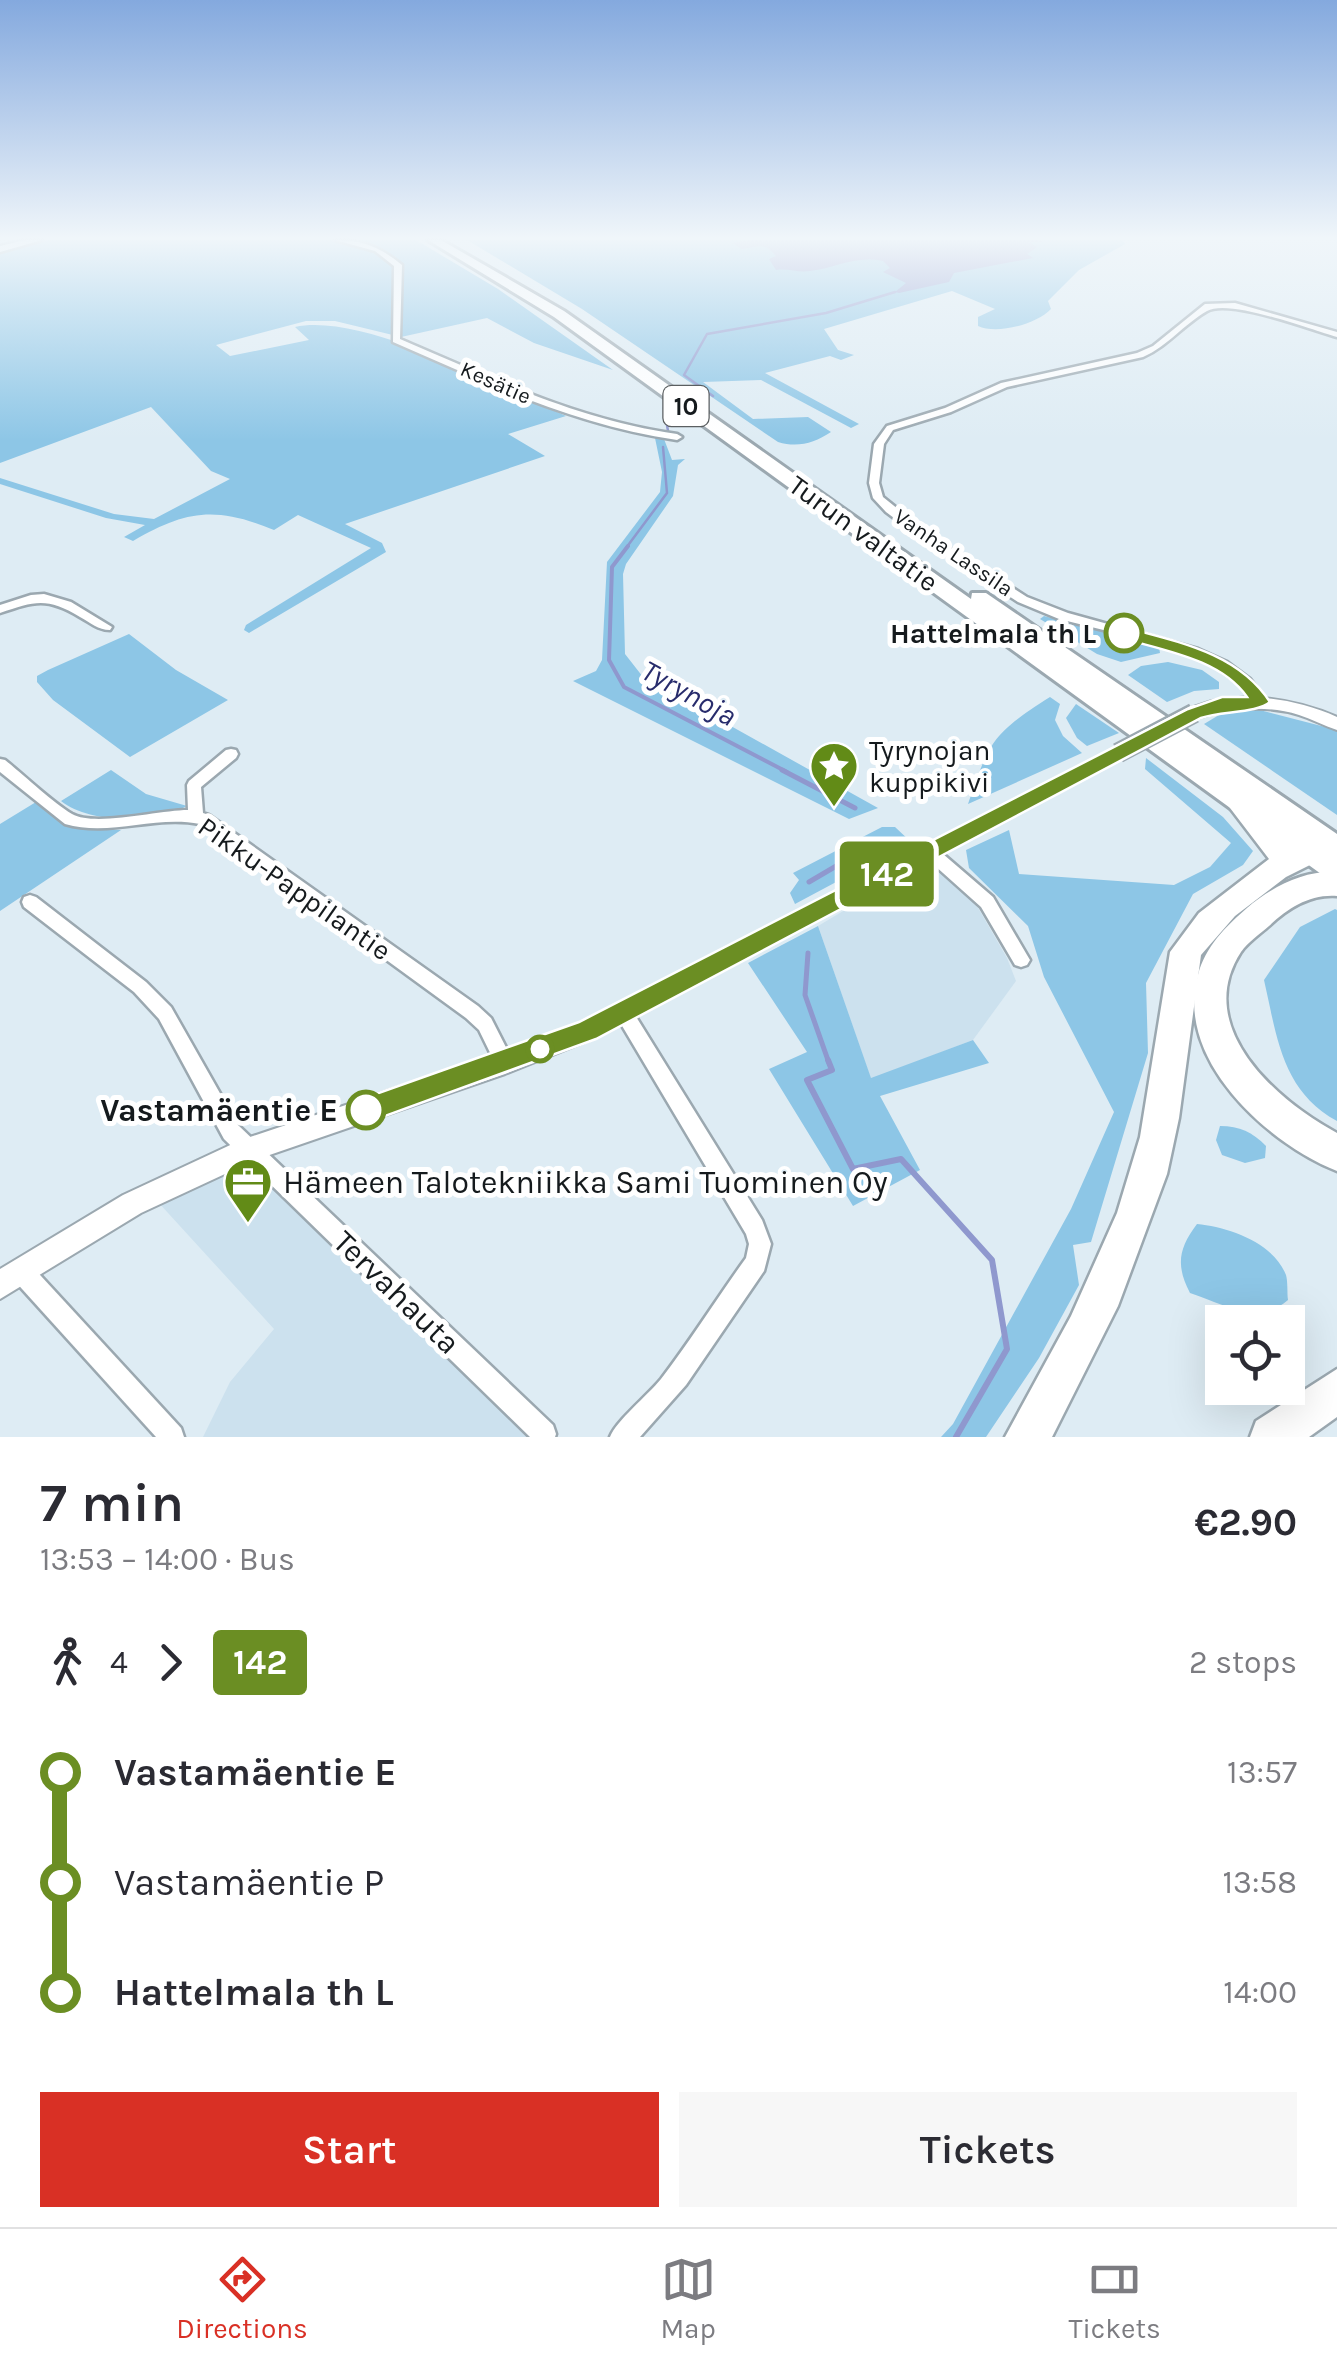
<!DOCTYPE html>
<meta charset="utf-8">
<style>
body{margin:0;font-family:Karla,sans-serif;background:#f7f7f7;color:#2b2b33;height:100vh;display:flex;flex-direction:column;font-size:38px;white-space:nowrap}
*{box-sizing:border-box;margin:0}
p{font-size:32px;color:#7c7c81}
.icon{flex:none;width:55px;height:55px;fill:none;stroke:currentColor;stroke-width:2;stroke-linecap:round;stroke-linejoin:round}
.map{position:relative;height:1437px;overflow:hidden}
.panel{display:flex;flex-direction:column;background:#fff;flex:1}
.panel>*{flex:none}
.badge{padding:0 20px;border-radius:8px;font-size:35px;line-height:65px}
.tools{position:absolute;left:1205px;top:1305px;display:grid;gap:20px}
.tools a{display:grid;place-items:center;width:100px;height:100px;border-radius:0px;background:#fff;box-shadow:0 10px 40px #0002;font-size:50px}
.map>.badge{position:absolute;translate:-50% -50%;box-shadow:0 0 0 5px #fff}
.legs{display:flex;align-items:center;gap:15px;height:110px;padding:0 40px;font-size:32px}
.legs p{margin-inline-start:auto}
.headline{display:flex;align-items:center;justify-content:space-between;height:170px;padding:0 40px}
h1{font-size:55px;font-weight:600;line-height:75px}
.primary-button{display:flex;gap:20px;margin-top:auto;padding:20px 40px}
.primary-button a{flex:1;height:115px;border-radius:0px;background:#d93025;color:#fff;font-size:40px;font-weight:600;line-height:115px;text-align:center}
.primary-button a+a{background:#f7f7f7;color:#2b2b33}
ul{padding:0 40px;list-style:none}
li{display:flex;align-items:center;gap:35px;height:110px;font-size:38px}
li i{display:grid;place-items:center;width:15px;height:100%;margin:0 12px;background:currentColor}
li i::after{content:'';width:25px;height:25px;margin:-12px;border:8px solid;border-radius:50%;background:#fff}
li p{margin-inline-start:auto}
li:first-child i{background:linear-gradient(#0000 50%,currentColor 0)}
li:last-child i{background:linear-gradient(currentColor 50%,#0000 0)}
.dock{display:flex;justify-content:space-around;align-items:center;height:140px;border-top:2px solid #e1e1e2;background:#fff;font-size:28px;color:#7c7c81}
.dock a{display:grid;justify-items:center;gap:5px}
.dock .on{color:#d93025}
.map>svg:first-child{display:block}
.built{fill:#cce1ee}
.green{fill:#8dc6e6}
.water{fill:#8f98ce}
.lines{fill:none;stroke-linecap:round;stroke-linejoin:round}
.stream-far3{stroke:#8f98ce;stroke-width:2.5}
.stream-far2{stroke:#8f98ce;stroke-width:4}
.stream-far1{stroke:#8f98ce;stroke-width:5}
.stream{stroke:#8f98ce;stroke-width:6}
.minor-casing{stroke:#9ba8b0;stroke-width:5}
.tertiary-casing{stroke:#9ba8b0;stroke-width:4}
.secondary-casing{stroke:#9ba8b0;stroke-width:5}
.trunk-casing{stroke:#9ba8b0;stroke-width:6}
.motorway-casing{stroke:#9ba8b0;stroke-width:5}
.minor{fill:#fff;fill-rule:evenodd}
.tertiary{fill:#fff;fill-rule:evenodd}
.secondary{fill:#fff;fill-rule:evenodd}
.trunk{fill:#fff;fill-rule:evenodd}
.motorway{fill:#fff;fill-rule:evenodd}
.tertiary-bridge-casing{stroke:#9ba8b0;stroke-width:21;stroke-linecap:butt}
.tertiary-bridge{stroke:#fff;stroke-width:16}
.line-1{fill:#6b8e23;stroke:#fff;stroke-width:2.5}
.stop-1-dot{fill:#fff;stroke:#6b8e23;stroke-width:5}
.labels{text-anchor:middle;stroke-width:10;stroke-linejoin:round;paint-order:stroke}
.far-street-label{font-size:22px;fill:#151a1d;stroke:#fff}
.shield{fill:#fff;stroke:#5b5f61;stroke-width:2.5}
.shield-label{font-size:25px;font-weight:bold;fill:#151a1d}
.street-label{font-size:28px;fill:#151a1d;stroke:#fff}
.stop-label{font-size:28px;font-weight:bold;fill:#151a1d;stroke:#fff;text-anchor:end}
.poi-label{font-size:28px;fill:#151a1d;stroke:#fff;text-anchor:start}
.water-label{font-size:30px;font-style:italic;fill:#282c6c;stroke:#fff}
.near-stop-label{font-size:32px;font-weight:bold;fill:#151a1d;stroke:#fff;text-anchor:end}
.near-poi-label{font-size:32px;fill:#151a1d;stroke:#fff;text-anchor:start}
.near-street-label{font-size:32px;fill:#151a1d;stroke:#fff}
</style>
<div class="map">
<svg width="1337" height="1437" viewBox="0 0 1337 1437">
<rect width="100%" height="100%" fill="#deecf4"/>
<!-- built -->
<g class="built">
<path d="M924 863 947 875 973 899 1007 958 1016 981 973 1040 871 1079 818 926Z"/>
<path d="M243 1165 250 1167 537 1437H203L230 1382 274 1329 158 1202Z"/>
</g>
<!-- green -->
<g class="green">
<path d="M49 240H416L498 289 613 370 534 343 487 318 401 337 335 321H306L216 345 230 356 309 340 295 327C363 312 502 387 566 416L508 434 545 456 345 524 382 543 386 552 249 633 244 630 246 625 371 548 298 515 274 530C216 506 186 510 133 541L124 537 145 525 106 518 0 484V478L114 514 154 519 230 479 211 471 151 407 0 463V253Z"/>
<path d="M467 240H1122L1125 244 1079 270 1048 301 1051 309C1037 324 997 335 978 326V317L995 309 952 291 824 329 838 350 854 355 841 360 830 356 765 373 859 424 851 428 761 380 703 382 753 419 808 417 831 432C814 443 798 448 778 442L582 309Z"/>
<path d="M655 438 664 439 672 460 685 459 678 465 673 496 626 564 623 574 625 654 643 677 878 808 849 819 573 681 596 671 602 660 607 562 660 492 662 472Z"/>
<path d="M1044 616 1159 647 1160 653 1121 662 1097 654 1040 619Z"/>
<path d="M129 634 176 670 228 700 130 757 53 700 37 682V676L48 670Z"/>
<path d="M1168 662 1202 670 1219 682V689L1194 691 1167 702 1128 675 1141 666Z"/>
<path d="M1050 697 1060 704 1055 720 1063 736 1082 753 968 804C990 740 992 734 1050 697Z"/>
<path d="M1076 704 1119 733 1087 746 1077 738 1066 718Z"/>
<path d="M1256 709 1337 730V815L1204 724 1219 715Z"/>
<path d="M1146 758 1223 817 1253 851 1243 865 1193 894 1146 983 1148 1053 1091 1242 1073 1245 1079 1285 1039 1358 986 1437H941L953 1424 1071 1209 1114 1112 1044 977 1028 926 969 868 966 850 1009 830 1019 874 1174 885 1210 867 1231 843 1145 769Z"/>
<path d="M111 770 146 794 187 806C154 824 90 824 61 801Z"/>
<path d="M36 802 73 827 121 830 0 911V824Z"/>
<path d="M882 827H895L911 842 795 904 790 893 799 880 793 873Z"/>
<path d="M1335 909 1337 910V1121C1282 1091 1277 1037 1264 980L1300 927Z"/>
<path d="M818 926 871 1078 973 1040 989 1063 880 1096 920 1170 853 1206 769 1069 807 1052 748 963Z"/>
<path d="M1220 1126C1240 1126 1252 1132 1266 1146L1265 1158 1245 1163 1222 1155 1216 1140Z"/>
<path d="M1197 1224C1228 1227 1273 1242 1286 1275 1288 1282 1287 1293 1288 1300 1258 1326 1221 1303 1190 1293 1176 1266 1178 1249 1197 1224Z"/>
</g>
<!-- water -->
<path class="water" d="M749 240H1038L1043 242H1029L1037 247 1027 254 1033 258 954 273 949 282 899 293 895 292 906 283 883 272 890 268 883 261C854 255 837 268 810 271 798 273 789 268 776 270L769 259 776 256C763 240 756 248 742 249L732 243Z"/>
<g class="lines">
<!-- stream-far3 -->
<g class="stream-far3">
<path d="M713 396 684 375 707 334 826 313 895 292"/>
<path d="M664 408 668 431"/>
<path d="M626 548 667 493 663 447"/>
</g>
<!-- stream-far2 -->
<path class="stream-far2" d="M628 546 612 567 609 660 624 687 787 772"/>
<!-- stream-far1 -->
<g class="stream-far1">
<path d="M782 770 855 808"/>
<path d="M809 882 872 845"/>
<path d="M808 953 805 995 829 1063"/>
</g>
<!-- stream -->
<path class="stream" d="M828 1060 832 1070 807 1080 853 1169 901 1159 992 1260 1007 1349 956 1437"/>
<!-- minor casing -->
<g class="minor-casing">
<g id="minor">
<path d="M335 240C363 240 380 247 402 265L400 339C492 378 577 420 677 434L682 437 677 440C573 425 488 383 393 342L394 266 375 251Z"/>
<path d="M1235 303 1337 332V337C1311 330 1229 298 1207 311 1184 324 1168 346 1143 357L1007 387 951 412 893 430 884 444 879 483 883 497 934 538 1027 597 1068 613 1198 649 1227 662 1250 679 1268 703 1266 706H1256L1241 685 1217 668 1189 654 1156 643 1059 619 1018 602 926 542 886 512 873 498 869 483 874 444 887 426 945 408 1001 383 1137 353 1153 346 1205 304Z"/>
<path d="M44 594 71 602 112 627 110 630C98 630 91 623 80 617 47 597 35 601 0 613V605L31 595Z"/>
<path d="M231 749 236 750 238 754 236 758 201 787 203 813 209 815 478 1006 491 1018 514 1063 512 1069 505 1072 498 1069 479 1030 466 1018 200 824C154 815 110 837 65 824L0 772V759L5 760C25 776 52 802 72 814 95 827 159 810 188 810L187 785 189 781 226 750Z"/>
<path d="M930 846 936 848 993 897 1027 955 1030 960 1027 965 1021 967 1015 965 981 907 924 856 922 852 924 848Z"/>
<path d="M30 895 36 897 146 982 171 1007 238 1125 553 1425 556 1434 555 1437H530L224 1139 159 1019 134 992 24 907 22 902 24 897Z"/>
<path d="M624 1005 630 1007 762 1220 771 1244 764 1271 686 1385 640 1437H610C616 1421 648 1395 661 1379 691 1340 717 1298 746 1258L749 1244 746 1234 618 1019 615 1013 618 1007Z"/>
<path d="M21 1260 29 1263 181 1428 184 1437H156L13 1279 10 1271 13 1263Z"/>
</g>
</g>
<!-- tertiary casing -->
<g class="tertiary-casing">
<g id="tertiary">
<path d="M1248 697C1279 698 1308 704 1337 717V730C1324 726 1312 719 1299 715 1263 704 1229 709 1194 719L1185 713 1188 709 1212 701Z"/>
<path d="M1118 747 1124 749 1127 753 1124 757 595 1038 505 1074 255 1160 141 1213 0 1299V1269L123 1195 241 1140 504 1052 579 1024Z"/>
</g>
</g>
<!-- secondary casing -->
<g class="secondary-casing">
<path id="secondary" d="M25 240H42L0 252V246Z"/>
</g>
<!-- trunk casing -->
<g class="trunk-casing">
<path id="trunk" d="M428 240H441L564 311 971 599 972 593H986L1337 834V857L1333 856 1337 858V882L1328 879 554 317Z"/>
</g>
<!-- motorway casing -->
<g class="motorway-casing">
<g id="motorway">
<path d="M1241 794 1251 797 1293 848 1314 842 1337 844V866L1312 864 1286 877 1235 916 1201 955 1179 1118 1167 1174 1118 1306 1052 1437H1005L1071 1316 1117 1213 1140 1137 1170 952 1199 913 1269 859 1227 804 1231 797Z"/>
<path d="M1337 872V896C1310 894 1288 908 1269 926 1260 934 1248 942 1241 952 1192 1027 1277 1101 1337 1133V1171C1267 1143 1174 1059 1198 975 1205 947 1226 926 1247 908 1272 887 1304 870 1337 872Z"/>
<path d="M1337 1369V1417L1309 1437H1250L1256 1421Z"/>
</g>
</g>
<!-- minor -->
<use href="#minor" class="minor"/>
<!-- tertiary -->
<use href="#tertiary" class="tertiary"/>
<!-- secondary -->
<use href="#secondary" class="secondary"/>
<!-- trunk -->
<use href="#trunk" class="trunk"/>
<!-- motorway -->
<use href="#motorway" class="motorway"/>
<!-- tertiary-bridge casing -->
<g class="tertiary-bridge-casing">
<path id="tertiary-bridge" d="M1118 753 1194 713"/>
</g>
<!-- tertiary-bridge -->
<use href="#tertiary-bridge" class="tertiary-bridge"/>
</g>
<!-- sky -->
<linearGradient id="sky" x2="0" y2="1"><stop stop-color="#84a9de"/><stop offset="0.54" stop-color="#f0f6fa"/><stop offset="1" stop-color="#f0f6fa" stop-opacity="0"/></linearGradient>
<rect width="1337" height="441" fill="url(#sky)"/>
<!-- line-1 -->
<path class="line-1" d="M1124 627C1179 642 1238 653 1270 702 1258 713 1221 711 1201 718L596 1039 366 1123 356 1120 352 1110 356 1101 579 1022 1188 709 1222 697H1247C1220 658 1160 650 1118 637L1115 633Z"/>
<!-- icons -->
<defs>
<g id="sight-pin" transform="scale(2.5)"><path d="M0 17L-7.5 6A9.5 9.5 0 1 1 7.5 6Z" fill="#628b17" stroke="#fff"/><path d="M0-6L1.8-2.2L6-1.7L2.9 1.2L3.7 5.4L0 3.3L-3.7 5.4L-2.9 1.2L-6-1.7L-1.8-2.2Z" fill="#fff"/></g>
<g id="office-pin" transform="scale(2.5)"><path d="M0 17L-7.5 6A9.5 9.5 0 1 1 7.5 6Z" fill="#628b17" stroke="#fff"/><path d="M-6-3h4V-5.5h4V-3h4V5H-6ZM-1-4.5V-3h2v-1.5ZM-6 0V1H6V0Z" fill="#fff"/></g>
</defs>
<g fill-rule="evenodd">
<use href="#sight-pin" x="834" y="766"/>
<use href="#office-pin" x="248" y="1182"/>
</g>
<!-- markers -->
<g class="stop-1-dot">
<circle cx="1124" cy="633" r="18"/>
<circle cx="540" cy="1049" r="12"/>
<circle cx="366" cy="1110" r="18"/>
</g>
<g class="labels">
<!-- far-street labels -->
<g class="far-street-label">
<text transform="translate(496 382) rotate(24)" y="8">Kesätie</text>
<text transform="translate(954 552) rotate(34)" y="8">Vanha Lassila</text>
</g>
<!-- shield labels -->
<rect class="shield" x="663.5" y="386" width="45" height="40" rx="8"/>
<g class="shield-label">
<text x="686" y="415">10</text>
</g>
<!-- street labels -->
<g class="street-label">
<text transform="translate(864 533) rotate(36)" y="10">Turun valtatie</text>
<text transform="translate(295 888) rotate(35)" y="10">Pikku-Pappilantie</text>
</g>
<!-- stop labels -->
<g class="stop-label">
<text x="1096" y="643">Hattelmala th L</text>
</g>
<!-- poi labels -->
<g class="poi-label">
<text x="869" y="760">Tyrynojan<tspan x="869" dy="32">kuppikivi</tspan></text>
</g>
<!-- water labels -->
<g class="water-label">
<text transform="translate(689 693) rotate(29)" y="10">Tyrynoja</text>
</g>
<!-- near-stop labels -->
<g class="near-stop-label">
<text x="338" y="1121">Vastamäentie E</text>
</g>
<!-- near-poi labels -->
<g class="near-poi-label">
<text x="283" y="1193">Hämeen Talotekniikka Sami Tuominen Oy</text>
</g>
<!-- near-street labels -->
<g class="near-street-label">
<text transform="translate(397 1292) rotate(44)" y="11">Tervahauta</text>
</g>
</g>
</svg>
<div class="tools">
<a><svg class="icon" aria-label="locate" viewBox="0 0 24 24"><circle cx="12" cy="12" r="6"/><path d="M12 2v4M12 18v4M2 12h4M18 12h4"/></svg></a>
</div>
<b class="badge" style="left:887px;top:874px;background:#6b8e23;color:#fff">142</b>
</div>
<section class="panel">
<div class="headline"><div><h1>7 min</h1><p>13:53 – 14:00 · Bus</p></div><b>€2.90</b></div>
<div class="legs"><svg class="icon" aria-label="walk" viewBox="0 0 24 24"><circle cx="13" cy="4" r="2"/><path d="M13 8l-2 6 4 7M11 14l-3 7M7 12l3-4h3l4 4"/></svg>4<svg class="icon" aria-label="forward" viewBox="0 0 24 24"><path d="M9 5l7 7-7 7"/></svg><b class="badge" style="background:#6b8e23;color:#fff">142</b><p>2 stops</p></div>
<ul>
<li><i style="color:#6b8e23"></i><b>Vastamäentie E</b><p>13:57</p></li>
<li><i style="color:#6b8e23"></i><span>Vastamäentie P</span><p>13:58</p></li>
<li><i style="color:#6b8e23"></i><b>Hattelmala th L</b><p>14:00</p></li>
</ul>
<div class="primary-button"><a>Start</a><a>Tickets</a></div>
</section>
<nav class="dock">
<a class="on"><svg class="icon" aria-label="directions" viewBox="0 0 24 24"><path d="M12 3l9 9-9 9-9-9zM9 14v-3h6M13 9l2 2-2 2"/></svg>Directions</a>
<a><svg class="icon" aria-label="map" viewBox="0 0 24 24"><path d="M3 6l6-2 6 2 6-2v14l-6 2-6-2-6 2zM9 4v14M15 6v14"/></svg>Map</a>
<a><svg class="icon" aria-label="tickets" viewBox="0 0 24 24"><path d="M3 7h18v10H3zM15 7v10"/></svg>Tickets</a>
</nav>
